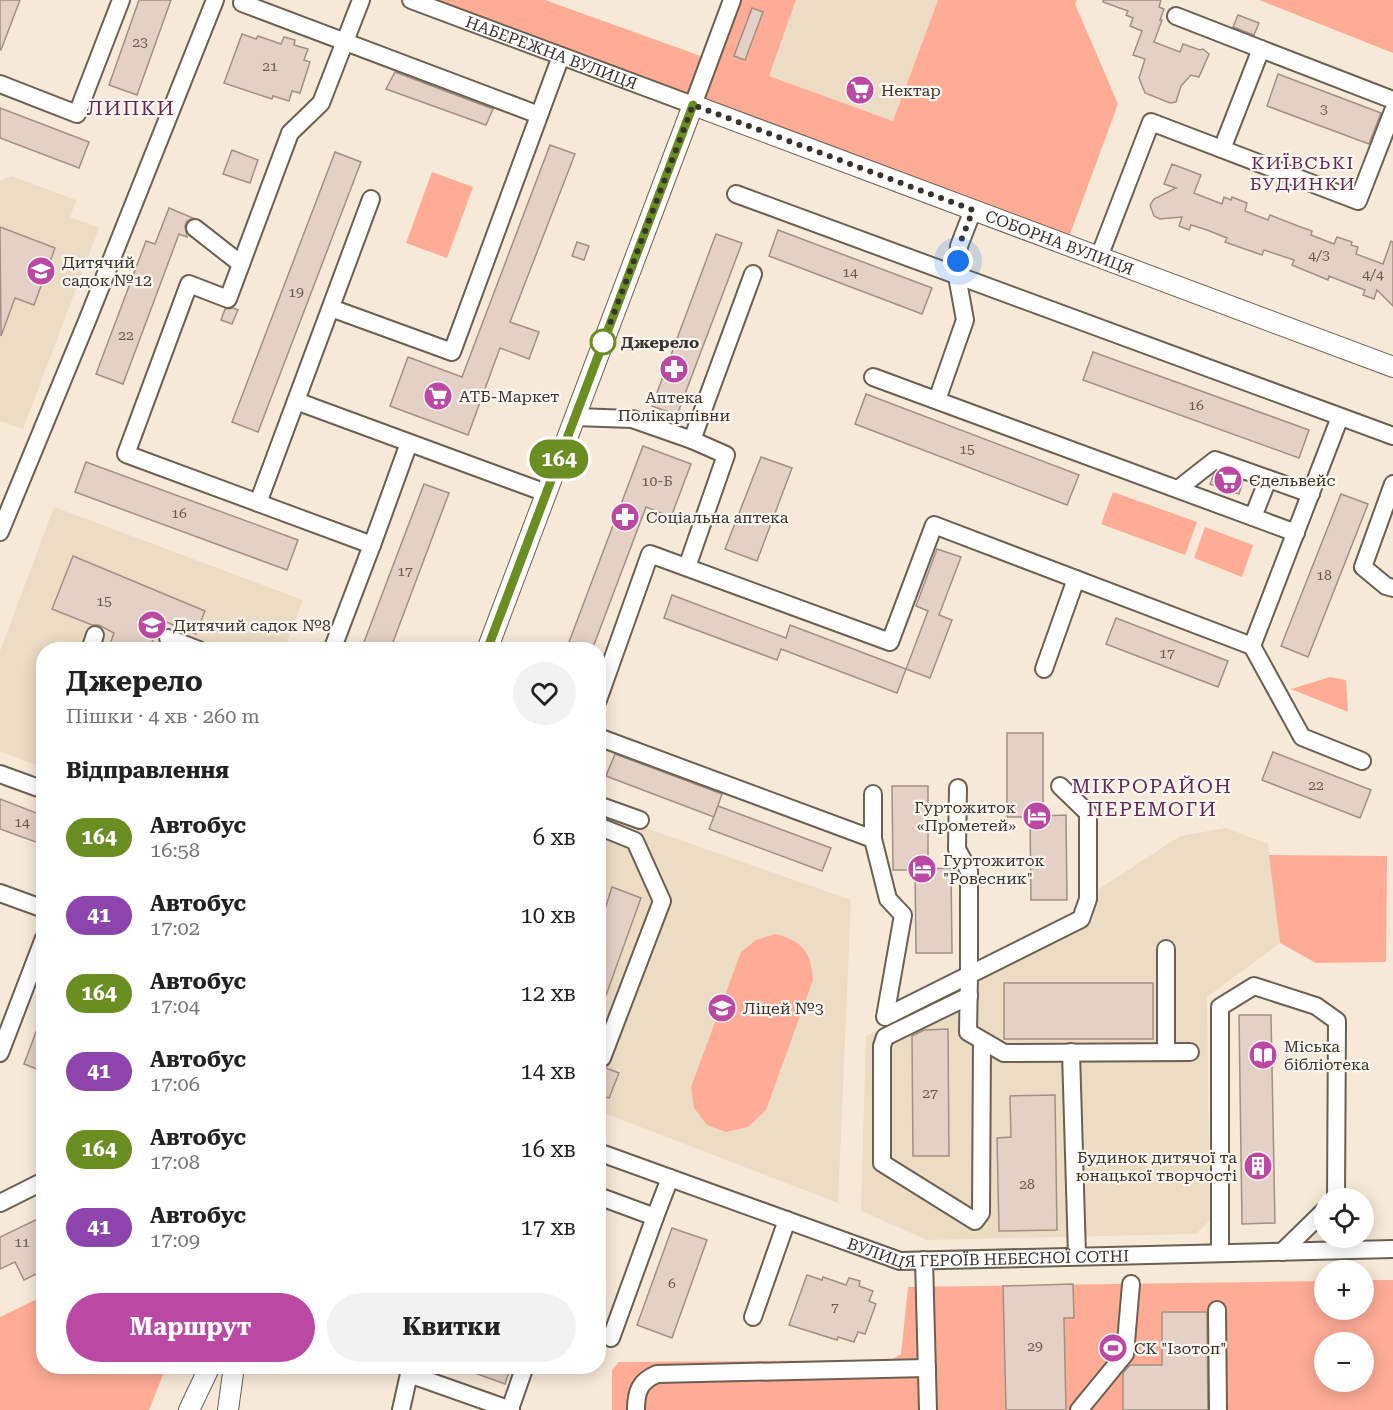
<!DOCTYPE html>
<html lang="uk">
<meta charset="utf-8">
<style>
body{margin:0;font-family:"Roboto Serif",serif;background:#f2f2f2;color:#222;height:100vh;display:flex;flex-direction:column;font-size:22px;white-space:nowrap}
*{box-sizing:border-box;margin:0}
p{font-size:20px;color:#767676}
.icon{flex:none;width:33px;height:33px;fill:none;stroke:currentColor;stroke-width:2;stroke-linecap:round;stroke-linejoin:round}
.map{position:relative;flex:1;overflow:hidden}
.drawer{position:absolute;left:36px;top:642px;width:570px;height:732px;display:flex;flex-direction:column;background:#fff;border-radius:24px;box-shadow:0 3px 15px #0003}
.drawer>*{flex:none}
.badge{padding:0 12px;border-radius:20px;font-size:21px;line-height:39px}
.buttons{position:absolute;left:1314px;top:1188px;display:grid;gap:12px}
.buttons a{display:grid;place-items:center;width:60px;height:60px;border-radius:50%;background:#fff;box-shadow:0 3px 15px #0003;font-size:30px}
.you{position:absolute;width:30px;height:30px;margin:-15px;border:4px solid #fff;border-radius:50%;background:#1a73e8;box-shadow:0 0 0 9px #1a73e833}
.map>.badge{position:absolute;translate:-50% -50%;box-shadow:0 0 0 3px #fff}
h2{padding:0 30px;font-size:22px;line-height:54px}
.round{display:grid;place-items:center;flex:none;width:63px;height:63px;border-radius:32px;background:#f2f2f2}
.head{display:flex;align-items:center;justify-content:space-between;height:102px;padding:0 30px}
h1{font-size:28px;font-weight:700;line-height:45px}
.button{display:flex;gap:12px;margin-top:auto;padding:12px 30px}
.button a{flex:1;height:69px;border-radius:36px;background:#bb49a3;color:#fff;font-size:24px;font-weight:700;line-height:69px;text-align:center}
.button a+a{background:#f2f2f2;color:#222}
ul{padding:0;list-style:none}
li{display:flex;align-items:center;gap:18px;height:78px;padding:0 30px}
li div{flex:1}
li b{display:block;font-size:22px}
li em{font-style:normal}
li .badge{min-width:66px;font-weight:700;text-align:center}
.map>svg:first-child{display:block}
.built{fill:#eddcc4}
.green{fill:#feac96;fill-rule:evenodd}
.building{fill:#e4d0c4;stroke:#a29085;stroke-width:1.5}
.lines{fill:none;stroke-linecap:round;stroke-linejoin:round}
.minor-casing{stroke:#6b6051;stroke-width:20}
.major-casing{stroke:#6b6051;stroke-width:22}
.minor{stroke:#fff;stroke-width:16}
.major{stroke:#fff;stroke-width:20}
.line-casing{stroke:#fff;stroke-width:14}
.line{stroke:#6b8e23;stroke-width:9}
.walk{stroke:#39332d;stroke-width:6;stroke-dasharray:0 10.8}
.stop-dot{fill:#fff;stroke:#6b8e23;stroke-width:3}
.labels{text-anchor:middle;stroke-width:4.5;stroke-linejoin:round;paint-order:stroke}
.number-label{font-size:14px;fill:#645a53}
.street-label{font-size:16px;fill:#39332d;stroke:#fdf7f0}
.poi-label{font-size:16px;fill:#39332d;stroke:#fdf7f0;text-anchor:start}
.stop-label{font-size:16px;font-weight:bold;fill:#39332d;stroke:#fdf7f0;text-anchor:start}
.neighbourhood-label{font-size:18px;letter-spacing:1.5px;fill:#612954;stroke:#fdf7f0}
.quarter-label{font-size:20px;letter-spacing:1.5px;fill:#612954;stroke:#fdf7f0}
</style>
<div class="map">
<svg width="1393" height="1410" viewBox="0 0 1393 1410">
<rect width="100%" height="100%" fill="#f7e9d7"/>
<!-- built -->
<g class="built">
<path d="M796 0H938L893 121 769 76Z"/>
<path d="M11 176 76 200 70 217 99 228 23 429 0 421V181Z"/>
<path d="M54 507 303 600 284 649 44 650 43 768 0 751V651Z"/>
<path d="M598 811 851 900 838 1203 599 1111Z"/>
<path d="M1226 828 1268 844 1280 943 1207 997 1210 1220 1196 1234 927 1240 861 1211 866 1036 1092 921 1096 891 1180 836Z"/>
</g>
<!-- green -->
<g class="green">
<path d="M411 0H545L709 59 732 0H796L769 76 893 121 938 0H1077L1075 4 1118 104 1066 245Z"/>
<path d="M1259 0H1393V53Z"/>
<path d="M432 172 473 187 447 258 406 243Z"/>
<path d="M1113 492 1197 522 1185 555 1101 524Z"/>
<path d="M1205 527 1253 545 1242 577 1194 558Z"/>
<path d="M1330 677 1346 680 1348 712 1291 689Z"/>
<path d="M1269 855 1387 856 1386 962 1316 963 1280 943Z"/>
<path d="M775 934C803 941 811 952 813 980L766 1110 748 1127 726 1132 707 1125 694 1108 691 1087 741 952 756 940Z"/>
<path d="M1364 1280H1393V1410H612V1370L619 1362 891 1360 901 1354 908 1287 1324 1281V1310H1364ZM1324 1342H1364V1382H1324Z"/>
<path d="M43 1296 44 1366 166 1367 149 1410H0V1317Z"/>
</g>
<!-- building -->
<g class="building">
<path d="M0 0H20L1 50 0 49Z"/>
<path d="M139 0H171L137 95 109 85Z"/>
<path d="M1103 0H1161L1159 7 1164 9 1160 20H1162L1154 42 1180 52 1183 44 1200 50 1203 49 1209 54 1199 77 1191 75 1181 86 1176 102 1170 103 1145 93 1139 78 1145 59 1133 55 1142 31 1130 26 1133 18 1126 15 1128 11 1103 2Z"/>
<path d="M752 8 763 12 745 60 734 56Z"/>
<path d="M1238 15 1259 23 1254 35 1233 27Z"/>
<path d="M242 34 256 39 258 36 281 44 284 37 295 40 294 45 308 49 304 60 310 62 300 93 292 91 289 101 273 96 272 99 224 83Z"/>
<path d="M395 72 493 109 486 125 386 89Z"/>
<path d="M1278 74 1381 113 1369 144 1267 106Z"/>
<path d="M0 108 89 142 79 168 0 138Z"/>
<path d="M550 145 575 154 510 322 539 332 529 359 500 348 468 435 390 406 408 357 462 377Z"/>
<path d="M232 150 258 160 250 183 223 174Z"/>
<path d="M335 152 361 162 258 432 232 422Z"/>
<path d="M1172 164 1201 175 1194 193 1222 204 1224 197 1231 200 1232 197 1247 203 1245 211 1268 220 1270 215 1298 226 1312 231 1311 235 1334 244 1337 237 1352 242 1351 245 1358 247 1356 254 1383 264 1391 241 1393 242V306L1377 290 1374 299 1363 295 1365 290 1349 284 1329 276 1328 280 1292 265 1294 260 1264 250 1262 255 1225 242 1227 238 1207 230 1191 225 1189 230 1179 226 1182 217 1160 219 1154 216 1150 205 1154 199 1176 188 1164 184Z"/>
<path d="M169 208 193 218 187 221 185 226 187 237 179 234 123 384 96 374 146 241 155 244Z"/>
<path d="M0 227 55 248 34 305 15 298 1 336Z"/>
<path d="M778 230 932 288 922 314 769 256Z"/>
<path d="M716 234 742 243 677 415 652 406Z"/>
<path d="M577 242 589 246 584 260 572 256Z"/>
<path d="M233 308 238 310 232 324 221 320 225 309Z"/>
<path d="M1093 352 1309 430 1299 458 1083 380Z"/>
<path d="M866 394 1079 475 1067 505 855 424Z"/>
<path d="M643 446 691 464 671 517 646 507 592 650H566Z"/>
<path d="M761 457 792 468 757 561 725 549Z"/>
<path d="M86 462 298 540 287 570 75 492Z"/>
<path d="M1217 472 1243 481 1239 494 1210 484 1214 474Z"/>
<path d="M424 484 449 493 390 650H361Z"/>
<path d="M1341 494 1368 504 1308 657 1281 646Z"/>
<path d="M937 549 961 557 939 615 952 620 930 678 906 669 928 611 916 606Z"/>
<path d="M73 556 205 611 196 634 161 620 149 650H108L114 633 99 625H92L52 609Z"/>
<path d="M672 595 786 638 790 625 906 669 897 693 781 649 777 660 664 618Z"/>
<path d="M1116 618 1228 661 1218 687 1106 644Z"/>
<path d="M1007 733H1043V816L1066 815 1067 900H1031L1030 817H1007Z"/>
<path d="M1273 752 1371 790 1360 818 1262 780Z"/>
<path d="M615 754 722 794 714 817 606 776Z"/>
<path d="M892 786H928V869L951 868 952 953H916L915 870H893Z"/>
<path d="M0 799 44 816V845L0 829Z"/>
<path d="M718 806 831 848 822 871 709 829Z"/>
<path d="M612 887 641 898 600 1012 598 1011V903L606 906Z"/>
<rect x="1004" y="983" width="149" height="56"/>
<path d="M1239 1015H1271L1275 1223 1242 1224Z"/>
<path d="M42 1016H44V1072L24 1064Z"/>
<path d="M948 1029 949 1156H913L912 1036 924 1030Z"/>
<path d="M602 1068H606L619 1073 609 1098 598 1094V1078Z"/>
<path d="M1055 1095 1057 1230 999 1231 997 1138 1011 1137 1010 1096Z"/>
<path d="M44 1216V1270L24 1280 15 1262 0 1269V1237Z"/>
<path d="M672 1228 707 1240 672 1338 637 1325Z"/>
<path d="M807 1275 822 1280 823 1277 846 1285 849 1278 860 1281 859 1286 873 1291 869 1301 876 1304 865 1334 858 1332 854 1342 838 1337 837 1340 789 1325Z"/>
<path d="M1073 1284 1074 1318H1064L1066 1410H1006L1003 1286Z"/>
<path d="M1162 1312H1207L1208 1410H1123V1373L1130 1365H1162Z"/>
<path d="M461 1366H511L505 1384 461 1368Z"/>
</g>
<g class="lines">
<!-- minor casing -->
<g class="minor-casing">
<g id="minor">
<path d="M361 0 321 103 290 133 228 299 189 284 126 454 372 545 409 443"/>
<path id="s1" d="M411 0 693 105 732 0"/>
<path d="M242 3 539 115"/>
<path d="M1176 16 1261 49"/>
<path d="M0 84 77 114 121 0"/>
<path d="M1222 149 1261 49 1393 100"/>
<path d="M736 194 1393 436"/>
<path d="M195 228 241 264"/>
<path d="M1099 257 1151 122 1358 201 1393 111"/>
<path d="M331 308 452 352 561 56"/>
<path d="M873 377 1296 533"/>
<path d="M937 400 965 320 957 276 959 246 973 210"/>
<path d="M296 401 546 493"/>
<path d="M575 417 632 419 692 440 726 455 687 567"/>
<path d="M692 440 753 274"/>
<path d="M1393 484 1363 567 1386 586 1393 588"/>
<path d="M1178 489 1215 460 1311 494"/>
<path d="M258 503 371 199"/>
<path d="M1253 517 1268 479"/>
<path d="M0 532 87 321 215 0"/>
<path d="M168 638 199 650"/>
<path d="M1252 646 1302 737 1362 761"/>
<path d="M90 650 95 635"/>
<path d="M332 650 372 545"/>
<path d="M1044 669 1076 579"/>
<path d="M598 700 650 554 890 642 934 525 1252 646 1340 417"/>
<path d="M598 737 873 839"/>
<path d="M0 774 44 790"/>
<path d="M1060 786 1088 813V899L1081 919 969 975 968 1032 1004 1053 1190 1052"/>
<path d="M873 794V839L888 899 903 915 885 1017 969 975V871L957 849 958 788"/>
<path d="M598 805 640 820"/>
<path d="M598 826 635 841 662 901 602 1058 598 1057"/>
<path d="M0 893 44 909"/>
<path d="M1166 949V1052"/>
<path d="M969 996 885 1037 882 1046V1163L975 1221 981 1213 982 1041"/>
<path d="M1071 1052 1077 1256"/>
<path d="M0 1053 44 938"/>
<path id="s2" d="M598 1152 900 1261 1393 1249"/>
<path d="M598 1196 655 1217 611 1338"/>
<path d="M0 1203 44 1181"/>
<path d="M655 1217 670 1178"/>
<path d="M1282 1252 1324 1211"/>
<path d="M1220 1253V1007L1254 986 1316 1006 1337 1021 1336 1198"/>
<path d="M924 1260 928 1410"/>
<path d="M1217 1310 1218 1410"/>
<path d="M753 1317 787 1220"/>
<path d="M510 1409 525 1366"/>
<path d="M401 1410 409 1374 511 1410"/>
<path d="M636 1410C636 1391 640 1381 657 1374L927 1368"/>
<path d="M1079 1410 1125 1354 1131 1284"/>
</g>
</g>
<!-- major casing -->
<g class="major-casing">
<g id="major">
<path id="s3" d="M487 650 693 105 1393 367"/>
<path d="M189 1410 210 1366"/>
<path d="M228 1410 234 1366"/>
</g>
</g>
<!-- minor -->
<use href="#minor" class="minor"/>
<!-- major -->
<use href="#major" class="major"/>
</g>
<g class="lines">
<!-- line casing -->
<g class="line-casing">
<path id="line" d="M487 650 693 105"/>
</g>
<!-- line -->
<use href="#line" class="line"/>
<!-- walk -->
<path class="walk" d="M603 342 693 105 973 210 959 246 958 261"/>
</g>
<!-- icons -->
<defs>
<g id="supermarket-disc" transform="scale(1.5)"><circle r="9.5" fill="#bb49a3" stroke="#fdf7f0"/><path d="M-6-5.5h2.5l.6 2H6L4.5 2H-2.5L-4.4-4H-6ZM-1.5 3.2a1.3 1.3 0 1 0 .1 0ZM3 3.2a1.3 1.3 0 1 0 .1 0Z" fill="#fff"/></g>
<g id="school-disc" transform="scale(1.5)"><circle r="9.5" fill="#bb49a3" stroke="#fdf7f0"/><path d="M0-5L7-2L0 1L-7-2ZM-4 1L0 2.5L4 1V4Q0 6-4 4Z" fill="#fff"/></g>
<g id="pharmacy-disc" transform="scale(1.5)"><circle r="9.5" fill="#bb49a3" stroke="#fdf7f0"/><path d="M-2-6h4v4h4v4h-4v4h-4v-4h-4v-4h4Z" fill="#fff"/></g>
<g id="hotel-disc" transform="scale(1.5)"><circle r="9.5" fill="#bb49a3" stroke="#fdf7f0"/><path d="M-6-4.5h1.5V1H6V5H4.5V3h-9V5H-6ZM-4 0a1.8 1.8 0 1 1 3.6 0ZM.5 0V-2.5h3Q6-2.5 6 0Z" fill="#fff"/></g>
<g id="library-disc" transform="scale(1.5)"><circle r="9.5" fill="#bb49a3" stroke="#fdf7f0"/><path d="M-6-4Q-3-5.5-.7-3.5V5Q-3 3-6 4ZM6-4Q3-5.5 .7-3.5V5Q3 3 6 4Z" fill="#fff"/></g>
<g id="building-disc" transform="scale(1.5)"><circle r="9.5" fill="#bb49a3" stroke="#fdf7f0"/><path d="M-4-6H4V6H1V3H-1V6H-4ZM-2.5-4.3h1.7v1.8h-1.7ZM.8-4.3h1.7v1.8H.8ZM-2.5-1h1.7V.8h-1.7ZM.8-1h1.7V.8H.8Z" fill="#fff"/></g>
<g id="stadium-disc" transform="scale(1.5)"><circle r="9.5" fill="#bb49a3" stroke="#fdf7f0"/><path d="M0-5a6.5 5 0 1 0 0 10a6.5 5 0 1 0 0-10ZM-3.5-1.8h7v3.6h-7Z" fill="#fff"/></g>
</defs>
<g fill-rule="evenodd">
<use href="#supermarket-disc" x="860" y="90"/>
<use href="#school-disc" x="41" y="271"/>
<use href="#pharmacy-disc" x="674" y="369"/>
<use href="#supermarket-disc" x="438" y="396"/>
<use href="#supermarket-disc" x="1228" y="480"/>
<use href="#pharmacy-disc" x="625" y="517"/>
<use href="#school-disc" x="152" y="625"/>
<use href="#hotel-disc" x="1037" y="816"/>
<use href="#hotel-disc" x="922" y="869"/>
<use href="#school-disc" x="722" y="1008"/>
<use href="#library-disc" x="1263" y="1055"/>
<use href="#building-disc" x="1258" y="1166"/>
<use href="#stadium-disc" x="1113" y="1348"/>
</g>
<!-- markers -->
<circle class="stop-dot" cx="603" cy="342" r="12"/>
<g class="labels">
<!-- number labels -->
<g class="number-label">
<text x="140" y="47">23</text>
<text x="270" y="71">21</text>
<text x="1324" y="114">3</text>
<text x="1319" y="260">4/3</text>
<text x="850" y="277">14</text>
<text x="1373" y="279">4/4</text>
<text x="296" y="297">19</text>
<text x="126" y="340">22</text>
<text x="1196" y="410">16</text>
<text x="967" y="454">15</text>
<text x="657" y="486">10-Б</text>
<text x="179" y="518">16</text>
<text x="405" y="576">17</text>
<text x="1324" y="580">18</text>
<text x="104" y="606">15</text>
<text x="1167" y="658">17</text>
<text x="1316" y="790">22</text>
<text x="22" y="827">14</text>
<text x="930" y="1098">27</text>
<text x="1027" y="1189">28</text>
<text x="22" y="1247">11</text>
<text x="672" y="1288">6</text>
<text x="835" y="1312">7</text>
<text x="1035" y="1351">29</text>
</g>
<!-- street labels -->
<g class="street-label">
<text dy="6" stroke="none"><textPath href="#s1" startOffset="150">НАБЕРЕЖНА ВУЛИЦЯ</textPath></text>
<text dy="6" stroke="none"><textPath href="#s3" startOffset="974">СОБОРНА ВУЛИЦЯ</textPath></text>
<text dy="6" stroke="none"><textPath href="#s2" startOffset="408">ВУЛИЦЯ ГЕРОЇВ НЕБЕСНОЇ СОТНІ</textPath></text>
</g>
<!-- poi labels -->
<g class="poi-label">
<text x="881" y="96">Нектар</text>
<text x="62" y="268">Дитячий<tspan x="62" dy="18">садок №12</tspan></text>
<text x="459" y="402">АТБ-Маркет</text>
<text x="674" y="403" text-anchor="middle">Аптека<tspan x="674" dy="18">Полікарпівни</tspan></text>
<text x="1249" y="486">Єдельвейс</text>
<text x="646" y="523">Соціальна аптека</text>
<text x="173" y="631">Дитячий садок №8</text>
<text x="1016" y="813" text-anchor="end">Гуртожиток<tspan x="1016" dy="18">«Прометей»</tspan></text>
<text x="943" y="866">Гуртожиток<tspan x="943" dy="18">"Ровесник"</tspan></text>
<text x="743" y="1014">Ліцей №3</text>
<text x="1284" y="1052">Міська<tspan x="1284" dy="18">бібліотека</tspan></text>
<text x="1237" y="1163" text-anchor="end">Будинок дитячої та<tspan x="1237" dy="18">юнацької творчості</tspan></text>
<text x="1134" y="1354">СК "Ізотоп"</text>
</g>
<!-- stop labels -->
<g class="stop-label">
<text x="621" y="348">Джерело</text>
</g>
<!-- neighbourhood labels -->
<g class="neighbourhood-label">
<text x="1303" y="169">КИЇВСЬКІ<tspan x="1303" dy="21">БУДИНКИ</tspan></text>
</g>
<!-- quarter labels -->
<g class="quarter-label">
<text x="131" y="115">ЛИПКИ</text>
<text x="1152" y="793">МІКРОРАЙОН<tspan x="1152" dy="23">ПЕРЕМОГИ</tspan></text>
</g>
</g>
</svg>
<div class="buttons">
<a><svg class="icon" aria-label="locate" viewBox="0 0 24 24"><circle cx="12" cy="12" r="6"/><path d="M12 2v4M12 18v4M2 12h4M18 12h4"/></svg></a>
<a>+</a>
<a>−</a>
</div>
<div class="you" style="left:958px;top:261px"></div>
<b class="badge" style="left:559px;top:459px;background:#6b8e23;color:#fff">164</b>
<section class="drawer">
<div class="head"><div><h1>Джерело</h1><p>Пішки · 4 хв · 260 m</p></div><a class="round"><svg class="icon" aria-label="heart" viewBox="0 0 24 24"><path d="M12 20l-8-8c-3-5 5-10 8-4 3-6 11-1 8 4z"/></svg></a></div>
<h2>Відправлення</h2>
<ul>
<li><span class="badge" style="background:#6b8e23;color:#fff">164</span><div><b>Автобус</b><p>16:58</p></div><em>6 хв</em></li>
<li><span class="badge" style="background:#8e44ad;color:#fff">41</span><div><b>Автобус</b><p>17:02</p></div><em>10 хв</em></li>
<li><span class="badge" style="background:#6b8e23;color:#fff">164</span><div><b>Автобус</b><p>17:04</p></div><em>12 хв</em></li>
<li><span class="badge" style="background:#8e44ad;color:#fff">41</span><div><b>Автобус</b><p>17:06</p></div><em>14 хв</em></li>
<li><span class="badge" style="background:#6b8e23;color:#fff">164</span><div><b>Автобус</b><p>17:08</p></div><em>16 хв</em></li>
<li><span class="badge" style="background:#8e44ad;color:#fff">41</span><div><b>Автобус</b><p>17:09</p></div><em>17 хв</em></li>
</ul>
<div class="button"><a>Маршрут</a><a>Квитки</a></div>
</section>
</div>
